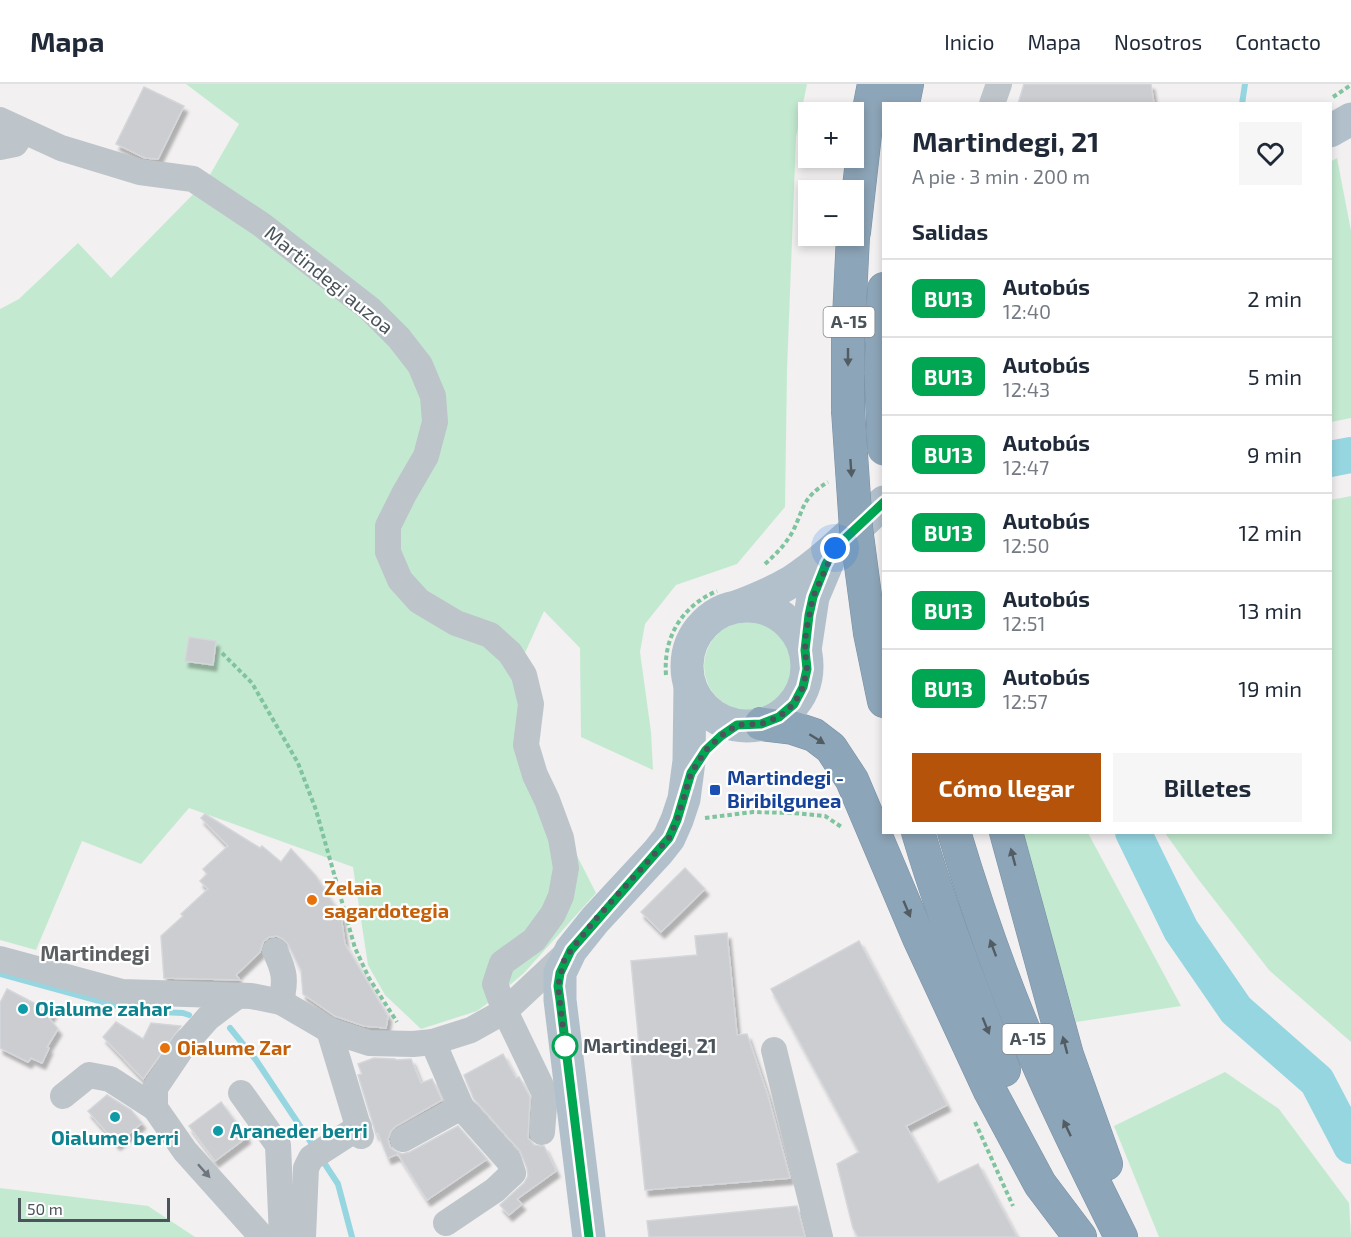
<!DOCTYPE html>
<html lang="es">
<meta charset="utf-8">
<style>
body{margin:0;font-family:"Exo 2",sans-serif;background:#f6f6f7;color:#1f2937;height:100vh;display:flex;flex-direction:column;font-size:22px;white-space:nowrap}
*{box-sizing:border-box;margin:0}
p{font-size:20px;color:#747a83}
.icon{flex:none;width:33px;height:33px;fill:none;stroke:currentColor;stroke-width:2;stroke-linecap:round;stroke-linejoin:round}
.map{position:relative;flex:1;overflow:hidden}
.details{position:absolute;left:882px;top:18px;width:450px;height:732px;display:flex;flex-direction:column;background:#fff;border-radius:0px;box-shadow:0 3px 9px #0003}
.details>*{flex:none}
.badge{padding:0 12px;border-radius:9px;font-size:21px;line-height:39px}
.controls{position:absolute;left:798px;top:18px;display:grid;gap:12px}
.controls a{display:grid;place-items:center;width:66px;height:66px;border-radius:0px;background:#fff;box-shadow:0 3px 9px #0003;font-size:30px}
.scale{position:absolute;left:18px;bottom:15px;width:152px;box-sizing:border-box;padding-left:6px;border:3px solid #4a545a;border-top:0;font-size:16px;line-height:21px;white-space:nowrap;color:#4a545a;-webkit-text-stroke:4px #fff;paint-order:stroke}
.you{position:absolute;width:30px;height:30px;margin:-15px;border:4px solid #fff;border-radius:50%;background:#1a73e8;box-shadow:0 0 0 9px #1a73e833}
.map>.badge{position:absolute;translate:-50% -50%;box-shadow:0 0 0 3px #fff}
h2{padding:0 30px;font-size:22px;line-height:54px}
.round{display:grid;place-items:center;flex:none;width:63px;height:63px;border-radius:0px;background:#f6f6f7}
.summary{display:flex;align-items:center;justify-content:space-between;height:102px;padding:0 30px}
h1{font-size:28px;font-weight:700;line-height:45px}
.action{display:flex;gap:12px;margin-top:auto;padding:12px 30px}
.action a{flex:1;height:69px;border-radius:0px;background:#b45309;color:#fff;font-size:24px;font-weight:700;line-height:69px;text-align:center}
.action a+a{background:#f6f6f7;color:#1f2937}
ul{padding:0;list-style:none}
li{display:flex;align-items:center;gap:18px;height:78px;padding:0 30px;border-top:2px solid #e0e1e3}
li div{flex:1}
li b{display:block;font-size:22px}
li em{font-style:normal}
li .badge{min-width:66px;font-weight:700;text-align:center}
header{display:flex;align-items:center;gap:36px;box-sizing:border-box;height:84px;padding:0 30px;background:#fff;border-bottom:2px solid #e0e1e3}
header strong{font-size:28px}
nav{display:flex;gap:33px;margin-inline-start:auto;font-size:21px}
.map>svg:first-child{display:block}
.green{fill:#c3ead0}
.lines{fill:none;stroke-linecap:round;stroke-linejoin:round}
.stream{stroke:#96d6e1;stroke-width:6}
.river{stroke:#96d6e1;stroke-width:36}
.building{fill:#cbcdd1;stroke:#d4d6da;stroke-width:1.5;filter:url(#shadow)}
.highway-casing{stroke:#7890a4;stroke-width:34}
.path{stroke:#7fc49e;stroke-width:4;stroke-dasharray:4.5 3;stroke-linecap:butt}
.minor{stroke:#bdc4ca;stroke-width:26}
.major{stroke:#b2c0cb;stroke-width:33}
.highway{stroke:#8da5b8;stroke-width:33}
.highway-bridge-casing{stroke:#7890a4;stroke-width:34;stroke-linecap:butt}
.highway-bridge{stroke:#8da5b8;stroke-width:33}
.oneway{fill:#515c63}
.oneway2{fill:#6c767c}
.line-casing{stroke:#fff;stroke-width:14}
.line{stroke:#00a651;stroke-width:9}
.walk{stroke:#4a545a;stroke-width:6;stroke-dasharray:0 10.8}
.transit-dot{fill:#1a4fb4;stroke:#fff;stroke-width:2}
.food-dot{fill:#e8710a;stroke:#fff;stroke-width:2}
.culture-dot{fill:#0f9aa8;stroke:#fff;stroke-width:2}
.stop-dot{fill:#fff;stroke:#00a651;stroke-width:3}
.labels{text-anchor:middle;stroke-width:4.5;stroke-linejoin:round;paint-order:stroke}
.shield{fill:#fff;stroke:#80878c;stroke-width:1.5}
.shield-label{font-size:18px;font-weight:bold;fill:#4a545a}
.street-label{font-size:20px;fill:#4a545a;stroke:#fff}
.transit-label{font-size:20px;font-weight:bold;fill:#164399;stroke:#fff;text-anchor:start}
.food-label{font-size:20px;font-weight:bold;fill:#c56008;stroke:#fff;text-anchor:start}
.culture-label{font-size:20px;font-weight:bold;fill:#0d838f;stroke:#fff;text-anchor:start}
.stop-label{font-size:20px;font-weight:bold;fill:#4a545a;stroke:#fff;text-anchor:start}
.neighbourhood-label{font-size:21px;font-weight:bold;fill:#5d6063;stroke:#fff}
</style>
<header>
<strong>Mapa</strong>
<nav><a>Inicio</a><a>Mapa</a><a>Nosotros</a><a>Contacto</a></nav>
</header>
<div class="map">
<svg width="1351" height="1153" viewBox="0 0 1351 1153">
<defs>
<filter id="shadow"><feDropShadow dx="3.5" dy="6" stdDeviation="1.5" flood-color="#0004"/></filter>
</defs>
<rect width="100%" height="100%" fill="#f2f0f0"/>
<!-- green -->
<g class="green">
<path d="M186 0H807L796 53 787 286 785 423 737 480 676 501 645 540 640 568 651 648 653 686 581 653 580 564 544 527 514 593 567 752 596 809 524 889 492 916 477 927 421 945 385 911 368 881 353 783 189 724 141 780 82 757 36 866 0 856V225L19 215 78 159 111 194 207 96 239 40Z"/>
<path d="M1337 74 1351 147V334L1331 338 1330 78Z"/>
<path d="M1351 412V958L1269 886 1198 795 1165 749 1330 748 1331 416Z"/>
<circle cx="748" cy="582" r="44"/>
<path d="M1022 749H1088L1181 922 1076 938Z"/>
<path d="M1225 988 1279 1025 1349 1119 1351 1153H1159L1114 1042Z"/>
<path d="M0 1104 148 1122 195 1153H0Z"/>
</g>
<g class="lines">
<!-- stream -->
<g class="stream">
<path d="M1242 20 1245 0"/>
<path d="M0 890 136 927 183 929 189 931"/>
<path d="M230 944 256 976 316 1066"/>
<path d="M321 1074 338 1100 352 1153"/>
</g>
<!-- river -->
<g class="river">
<path d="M1330 375 1351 371"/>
<path d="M1133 748 1181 846 1236 926 1317 997 1351 1062"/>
</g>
</g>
<!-- building -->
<g class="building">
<path d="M1024 0H1151L1154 20H1018Z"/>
<path d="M144 3 184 22 158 75 145 74 116 60Z"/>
<path d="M189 553 216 557 213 581 185 577Z"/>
<path d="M205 730 260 764 262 762 281 778 291 765 316 792 341 832 345 860 388 932 386 944 364 942 335 932 303 910 301 886 288 860 283 855 277 852 269 853 263 858 260 868 236 891 240 896 164 894 161 852 183 832 181 830 208 805 200 797 207 790 203 785 228 762 201 734Z"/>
<path d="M685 784 705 805 661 848 641 828Z"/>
<path d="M727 849 737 951 747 950 768 1012 790 1094 645 1106 630 961 639 960 631 877 697 871 695 852Z"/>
<path d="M859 857 947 1021 906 1042 938 1099 978 1080 1017 1153H858L853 1144 837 1080 859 1068 771 905Z"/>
<path d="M7 905 53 929 48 933 58 945 47 963 49 964 42 979 31 974 28 978 0 964V919Z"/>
<path d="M116 938 143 955 151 939 181 942 143 995 103 953Z"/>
<path d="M503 970 516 994 519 993 530 1013 528 1054 534 1061 544 1062 556 1087 517 1115 522 1120 509 1131 500 1121 524 1099 528 1092 527 1084 520 1067 474 1015 464 991Z"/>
<path d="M374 974 395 975 396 976 411 975 421 999 432 995 442 1016 396 1042 391 1047 388 1055 390 1063 395 1067 402 1070 410 1068 458 1042 487 1075 427 1116 398 1070 388 1074 378 1049 376 1050 358 991 362 990 358 980Z"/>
<path d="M107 1011 131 1026 142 1039 117 1060 88 1027Z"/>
<path d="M221 1018 247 1053 215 1077 189 1042Z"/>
<path d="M797 1122 805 1153H649L647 1137Z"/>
</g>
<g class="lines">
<!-- highway casing -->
<g class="highway-casing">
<g id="highway">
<path d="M903 20 907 0"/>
<path d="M854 148 866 41 874 0"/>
<path d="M881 290 884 205"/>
<path d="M848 326V254L853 152"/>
<path d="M870 549 884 617"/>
<path d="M761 640 793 644 814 651 831 664 852 696 919 854 990 1007 1040 1100 1080 1153"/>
<path d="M918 748C942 829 972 908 1004 986"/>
<path d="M954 748C978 828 1006 908 1040 984 1065 1041 1093 1097 1121 1153"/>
<path d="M1006 748 1067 971 1106 1080"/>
</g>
</g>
<!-- path -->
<g class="path">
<path d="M1333 13 1351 1"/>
<path d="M765 480C776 470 786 460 793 447 805 422 802 414 828 398"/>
<path d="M222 569 252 599 298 679 316 726 355 864 369 894 397 938"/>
<path d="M666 591C663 553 682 522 717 507"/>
<path d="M705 734 753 728 793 729 825 732 843 744"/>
<path d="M975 1038 1013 1122"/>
</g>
<!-- minor -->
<g class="minor">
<path d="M992 20 999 0"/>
<path d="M0 36 61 64 140 88 193 95 262 141 370 225 399 254 420 281 433 312 435 338 426 372 404 410 388 442V468L400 496 419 517 456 539 490 551 510 569 524 591 531 620 526 661 535 691 547 716 561 754 566 784 561 812 553 830 534 856 502 879 495 900 505 927 545 1010 542 1048"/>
<path d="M0 63 15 60 23 48"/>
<path d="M275 867C285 888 286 896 281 918"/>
<path d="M0 875 122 908 251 912 281 918 329 946 369 959 413 960 433 958 471 946 505 927 567 869"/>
<path d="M236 913 208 934 184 961 155 1004V1024L185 1067 262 1153"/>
<path d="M329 946 361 1052"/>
<path d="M774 966 820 1153"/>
<path d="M241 1009 278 1061 282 1153"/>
<path d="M63 1012 89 991 110 995 155 1024"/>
<path d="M403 1055 461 1023 433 958"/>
<path d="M446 1139 495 1106 513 1089 509 1077 461 1023"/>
<path d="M303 1153 306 1084 311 1074 359 1043"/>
</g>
<!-- major -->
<g class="major">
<path d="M1330 47 1351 35"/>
<path d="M739 522C757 515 774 508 791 498 825 476 854 446 884 418"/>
<circle cx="747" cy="582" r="60"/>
<path d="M805 566 813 513 832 468"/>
<path d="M589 1153 560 916V889L571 866 595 836 658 768 669 754 677 736 684 715 689 677 690 602"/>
</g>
<!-- highway -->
<use href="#highway" class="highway"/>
<!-- highway-bridge casing -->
<g class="highway-bridge-casing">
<g id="highway-bridge">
<path d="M881 290 884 365"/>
<path d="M848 326 856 444 870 549"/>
</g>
</g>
<!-- highway-bridge -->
<use href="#highway-bridge" class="highway-bridge"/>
</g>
<!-- one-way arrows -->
<defs><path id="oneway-solid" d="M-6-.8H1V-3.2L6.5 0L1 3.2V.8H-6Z" transform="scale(1.5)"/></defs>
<g class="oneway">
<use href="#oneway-solid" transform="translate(848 273) rotate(90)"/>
<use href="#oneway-solid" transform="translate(851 384) rotate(86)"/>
<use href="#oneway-solid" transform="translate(817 655) rotate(32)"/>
<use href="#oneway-solid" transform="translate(1013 773) rotate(-105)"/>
<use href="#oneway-solid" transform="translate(907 825) rotate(67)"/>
<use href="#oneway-solid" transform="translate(993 864) rotate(-110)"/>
<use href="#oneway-solid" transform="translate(986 942) rotate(68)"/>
<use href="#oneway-solid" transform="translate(1065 961) rotate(-105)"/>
<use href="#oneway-solid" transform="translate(1067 1044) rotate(-115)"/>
</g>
<use class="oneway2" href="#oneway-solid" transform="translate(204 1087) rotate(48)"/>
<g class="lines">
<!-- line casing -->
<g class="line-casing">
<path id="line" d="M589 1153 560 916 558 902 560 889 571 866 669 754 677 736 691 689 706 666 721 652 737 641 761 640 779 633 794 620 803 603 807 585 805 566 809 531 813 513 826 480 835 464 884 418"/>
</g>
<!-- line -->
<use href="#line" class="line"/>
<!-- walk -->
<path class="walk" d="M565 962 558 902 564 877 571 866 595 836 669 754 677 736 691 689 706 666 721 652 737 641 761 640 779 633 794 620 803 603 807 585 805 566 806 548 813 513 835 464"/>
</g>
<!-- markers -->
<rect class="transit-dot" x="709" y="700" width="12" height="12" rx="3"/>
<g class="food-dot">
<circle cx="312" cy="816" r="6"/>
<circle cx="165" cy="964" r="6"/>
</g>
<g class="culture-dot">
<circle cx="23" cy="925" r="6"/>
<circle cx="115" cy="1033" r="6"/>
<circle cx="218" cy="1047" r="6"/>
</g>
<circle class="stop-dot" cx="565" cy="962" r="12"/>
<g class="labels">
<!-- shield labels -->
<g class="shield">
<rect x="823.5" y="223" width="51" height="30" rx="4.5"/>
<rect x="1002.5" y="940" width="51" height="30" rx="4.5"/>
</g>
<g class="shield-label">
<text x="849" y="244">A-15</text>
<text x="1028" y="961">A-15</text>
</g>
<!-- street labels -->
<g class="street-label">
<text transform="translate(329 196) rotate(39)" y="7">Martindegi auzoa</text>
</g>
<!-- transit labels -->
<g class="transit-label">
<text x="727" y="701">Martindegi -<tspan x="727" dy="23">Biribilgunea</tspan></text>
</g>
<!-- food labels -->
<g class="food-label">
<text x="324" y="811">Zelaia<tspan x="324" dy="23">sagardotegia</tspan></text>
<text x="177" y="971">Oialume Zar</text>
</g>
<!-- culture labels -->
<g class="culture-label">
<text x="35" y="932">Oialume zahar</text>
<text x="230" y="1054">Araneder berri</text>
<text x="115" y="1061" text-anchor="middle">Oialume berri</text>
</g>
<!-- stop labels -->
<g class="stop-label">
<text x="583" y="969">Martindegi, 21</text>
</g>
<!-- neighbourhood labels -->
<g class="neighbourhood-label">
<text x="95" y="877">Martindegi</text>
</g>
</g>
</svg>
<div class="controls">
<a>+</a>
<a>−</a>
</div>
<div class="scale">50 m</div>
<div class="you" style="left:835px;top:464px"></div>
<section class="details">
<div class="summary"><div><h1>Martindegi, 21</h1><p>A pie · 3 min · 200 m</p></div><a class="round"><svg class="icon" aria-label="heart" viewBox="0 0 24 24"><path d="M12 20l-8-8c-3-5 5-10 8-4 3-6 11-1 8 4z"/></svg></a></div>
<h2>Salidas</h2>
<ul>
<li><span class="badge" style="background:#00a651;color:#fff">BU13</span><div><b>Autobús</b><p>12:40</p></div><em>2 min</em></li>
<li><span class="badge" style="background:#00a651;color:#fff">BU13</span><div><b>Autobús</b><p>12:43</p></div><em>5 min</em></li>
<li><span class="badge" style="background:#00a651;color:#fff">BU13</span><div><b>Autobús</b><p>12:47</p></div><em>9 min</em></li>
<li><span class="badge" style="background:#00a651;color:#fff">BU13</span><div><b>Autobús</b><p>12:50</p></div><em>12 min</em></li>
<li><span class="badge" style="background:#00a651;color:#fff">BU13</span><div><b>Autobús</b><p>12:51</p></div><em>13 min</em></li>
<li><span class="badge" style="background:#00a651;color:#fff">BU13</span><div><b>Autobús</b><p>12:57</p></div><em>19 min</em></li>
</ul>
<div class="action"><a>Cómo llegar</a><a>Billetes</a></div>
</section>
</div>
